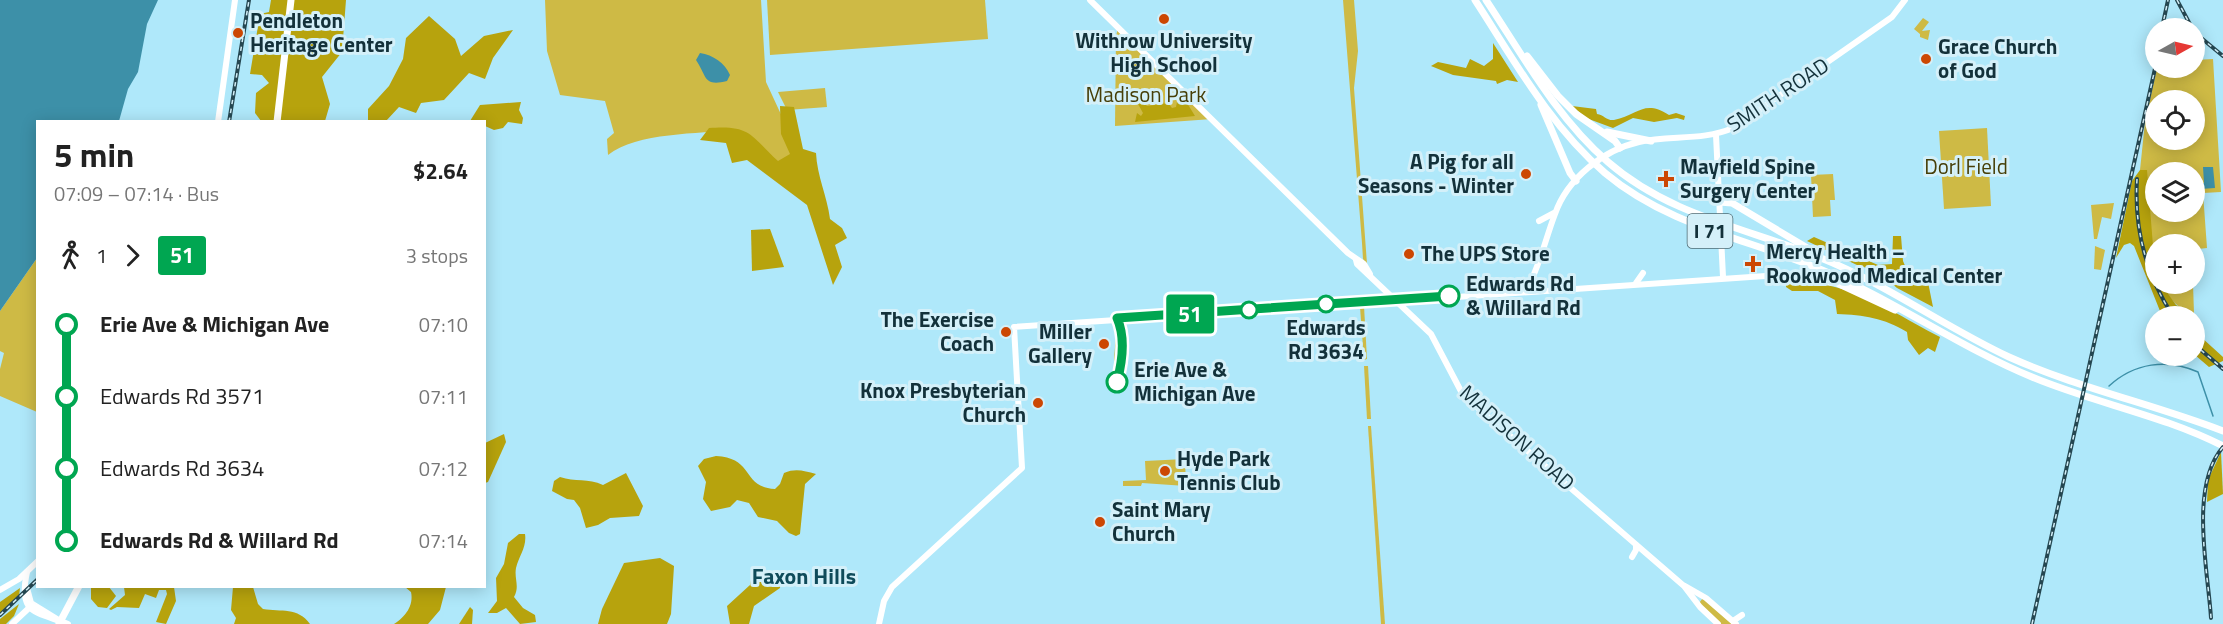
<!DOCTYPE html>
<meta charset="utf-8">
<style>
body{margin:0;font-family:"Titillium Web",sans-serif;background:#f2f2f2;color:#222;height:100vh;display:flex;flex-direction:column;font-size:22px;white-space:nowrap}
*{box-sizing:border-box;margin:0}
p{font-size:20px;color:#767676}
.icon{flex:none;width:33px;height:33px;fill:none;stroke:currentColor;stroke-width:2;stroke-linecap:round;stroke-linejoin:round}
.map{position:relative;flex:1;overflow:hidden}
.sheet{position:absolute;left:36px;top:120px;width:450px;height:468px;display:flex;flex-direction:column;background:#fff;border-radius:0px;box-shadow:0 3px 15px #0003}
.sheet>*{flex:none}
.badge{padding:0 12px;border-radius:4px;font-size:21px;line-height:39px}
.needle{width:39px;rotate:82deg}
.buttons{position:absolute;left:2145px;top:18px;display:grid;gap:12px}
.buttons a{display:grid;place-items:center;width:60px;height:60px;border-radius:50%;background:#fff;box-shadow:0 3px 15px #0003;font-size:30px}
.map>.badge{position:absolute;translate:-50% -50%;box-shadow:0 0 0 3px #fff}
.legs{display:flex;align-items:center;gap:9px;height:66px;padding:0 18px;font-size:20px}
.legs p{margin-inline-start:auto}
.summary{display:flex;align-items:center;justify-content:space-between;height:102px;padding:0 18px}
h1{font-size:33px;font-weight:700;line-height:45px}
ul{padding:0 18px;list-style:none}
li{display:flex;align-items:center;gap:21px;height:72px;font-size:22px}
li i{display:grid;place-items:center;width:9px;height:100%;margin:0 8px;background:currentColor}
li i::after{content:'';width:15px;height:15px;margin:-8px;border:4px solid;border-radius:50%;background:#fff}
li p{margin-inline-start:auto}
li:first-child i{background:linear-gradient(#0000 50%,currentColor 0)}
li:last-child i{background:linear-gradient(currentColor 50%,#0000 0)}
.map>svg:first-child{display:block}
.green{fill:#ceba45;fill-rule:evenodd}
.forest{fill:#b7a30d}
.water{fill:#3d90a8}
.lines{fill:none;stroke-linecap:round;stroke-linejoin:round}
.stream{stroke:#3d90a8;stroke-width:1.5}
.major{stroke:#fff;stroke-width:6}
.highway{stroke:#fff;stroke-width:7}
.rail-casing{stroke:#254751;stroke-width:4}
.rail{stroke:#d4f0f9;stroke-width:1.5;stroke-dasharray:4.5;stroke-linecap:butt}
.line-1-casing{stroke:#fff;stroke-width:14}
.line-1{stroke:#00a651;stroke-width:9}
.poi-dot{fill:#cc4703;stroke:#d4f0f9;stroke-width:2}
.stop-1-dot{fill:#fff;stroke:#00a651;stroke-width:3}
.labels{text-anchor:middle;stroke-width:6;stroke-linejoin:round;paint-order:stroke}
.shield{fill:#d4f0f9;stroke:#4d6a73;stroke-width:1.5}
.shield-label{font-size:20px;font-weight:bold;fill:#13313a}
.poi-label{font-size:21px;font-weight:bold;fill:#13313a;stroke:#d4f0f9;text-anchor:start}
.park-label{font-size:21px;fill:#463e07;stroke:#d4f0f9}
.street-label{font-size:21px;fill:#13313a;stroke:#d4f0f9}
.stop-label{font-size:21px;font-weight:bold;fill:#13313a;stroke:#d4f0f9;text-anchor:start}
.neighbourhood-label{font-size:22px;font-weight:bold;fill:#0f4b5a;stroke:#d4f0f9}
</style>
<div class="map">
<svg width="2223" height="624" viewBox="0 0 2223 624">
<rect width="100%" height="100%" fill="#afe8fa"/>
<!-- green -->
<g class="green">
<path d="M545 0H761L766 82 791 136 804 173H766L735 130C699 134 637 132 608 155L607 139 614 133 605 101 560 95 547 51Z"/>
<path d="M767 0H985L988 39 770 55Z"/>
<path d="M1343 0H1354L1358 51 1354 88 1367 264 1363 259 1362 243Z"/>
<path d="M1923 18 1929 22 1922 31 1930 30 1928 40 1920 37V34L1914 29Z"/>
<path d="M1118 28 1212 119 1115 126 1116 36Z"/>
<path d="M2213 59 2221 192 2203 193 2207 248 2198 249 2200 281H2195L2194 244H2156L2155 269 2151 256 2146 170H2140L2145 122 2157 68H2194L2195 60ZM2156 100H2194V140H2156ZM2156 172H2194V212H2156Z"/>
<path d="M825 88 827 107 787 110 778 92Z"/>
<path d="M1987 128 1991 206 1944 209 1939 131Z"/>
<path d="M1833 174 1835 200H1830L1831 216 1813 217 1811 175Z"/>
<path d="M2114 203 2111 219 2102 217 2097 239H2094L2091 205Z"/>
<path d="M2095 246 2105 250 2101 270 2094 269Z"/>
<path d="M37 258V412L0 396V369L4 353 0 351V311Z"/>
<path d="M2161 284H2193L2194 313C2178 310 2169 298 2161 284Z"/>
<path d="M1364 306 1367 359 1364 360 1360 307Z"/>
<path d="M1116 334C1123 338 1122 361 1117 367L1114 360Z"/>
<path d="M1364 366H1368L1371 419H1367Z"/>
<path d="M1368 426H1371L1385 624H1381Z"/>
<path d="M1185 459 1186 486 1142 483 1141 486H1123V481L1146 480 1145 461Z"/>
<path d="M1703 598 1733 624H1721L1699 603Z"/>
</g>
<!-- forest -->
<g class="forest">
<path d="M271 0H346L342 52 322 77 330 104 325 121H261L255 113 256 93 269 83 262 75 250 74 260 14 269 12Z"/>
<path d="M429 16 455 39 461 56 484 36 513 30 493 58 485 79 469 73 444 100 421 103 416 113 399 107 386 121H368V109L389 86 403 59 406 38Z"/>
<path d="M1493 43 1518 82 1507 80 1497 84 1496 81 1453 75 1431 66 1438 62 1466 68 1470 59 1484 66 1493 59Z"/>
<path d="M1130 88 1147 106 1168 103 1172 108 1176 107 1177 102 1187 103 1195 116 1135 122 1137 113 1141 116 1143 113 1133 95H1124L1121 100V89Z"/>
<path d="M521 102 519 110 523 118 522 124 508 122 503 128 494 130 485 126 484 122 470 121 480 105Z"/>
<path d="M780 106 794 107 803 149 816 153C817 176 827 196 830 219L842 228 847 238 835 245 842 267 833 285 807 205 747 160 732 163 726 143 700 140 709 128C751 125 750 135 778 161L790 154 781 134Z"/>
<path d="M1572 106 1596 109 1597 114C1604 115 1607 121 1614 120 1638 115 1644 99 1669 115L1676 113 1685 116 1684 120 1677 118 1654 122 1633 118 1613 128 1586 118Z"/>
<path d="M2140 170H2147L2156 284H2161L2176 305 2189 312 2191 316H2162L2134 246 2130 243 2124 245 2116 258 2132 181Z"/>
<path d="M770 229 784 267 752 271 751 230Z"/>
<path d="M1893 236H1901L1903 261 1909 275 1927 277 1933 307 1897 288 1876 270 1859 266 1807 241 1814 237 1878 265 1892 264Z"/>
<path d="M1786 278C1803 283 1818 282 1835 287 1872 297 1907 320 1940 337L1935 352 1928 348 1919 355 1908 340 1907 332C1884 318 1864 315 1837 314L1835 300 1818 291H1792L1786 287Z"/>
<path d="M2195 323 2201 337 2223 357V361L2209 367 2195 355Z"/>
<path d="M504 434 506 442 488 482 485 483V443Z"/>
<path d="M2221 452 2223 494 2207 502 2208 480Z"/>
<path d="M716 456C755 458 741 487 775 489L780 484 784 473C796 468 804 471 816 474L805 484 800 534 796 536 789 533 777 521 758 517 749 503 737 500 730 507 711 511 703 499 706 482 698 466 704 459Z"/>
<path d="M626 473 643 506 639 516 610 518 598 525 586 528 580 508 574 500 567 499 552 491 554 481 560 477C575 482 588 478 603 485Z"/>
<path d="M519 534H525C527 547 519 556 516 568 514 579 520 586 514 597L523 608 535 615 536 622 520 624 506 608 497 613H488L497 601 496 578 504 564 508 543Z"/>
<path d="M660 558 674 566 671 614 667 624H598L602 609 624 563Z"/>
<path d="M756 570 770 573 781 580 780 588 754 606 749 624H730L727 606 750 585 752 575Z"/>
<path d="M91 587H109L116 596 107 608 98 607 91 599Z"/>
<path d="M124 587C141 589 157 586 174 587L176 601 166 624 156 622 167 594 166 590H159L156 598 145 594 139 608 117 607 111 610 109 609 125 595Z"/>
<path d="M233 587H253L258 604 263 609C281 612 298 607 310 624H234L236 618 231 610Z"/>
<path d="M405 587H446L440 610 428 624H394C405 617 414 606 411 592Z"/>
<path d="M20 588 19 596 0 614V602Z"/>
<path d="M19 604 14 616 6 624H0V619Z"/>
<path d="M470 607 473 610 472 624H459Z"/>
</g>
<!-- water -->
<g class="water">
<path d="M0 0H158L147 24 138 72 128 89 119 121 38 122 37 258 0 311Z"/>
<path d="M700 53C713 55 725 63 730 75L727 81C703 87 707 76 696 60Z"/>
<path d="M2203 167H2213L2215 188 2200 189V184L2204 183Z"/>
</g>
<g class="lines">
<!-- stream -->
<path class="stream" d="M2109 386C2134 363 2167 358 2198 372L2213 416"/>
<!-- major -->
<g class="major">
<path d="M1090 0 1348 253 1364 264 1370 274"/>
<path d="M218 122 235 0"/>
<path d="M1716 135 1723 277"/>
<path d="M1539 221 1554 213"/>
<path d="M1356 260 1357 264 1431 334 1463 395 1684 586 1700 607 1718 624"/>
<path d="M1636 283 1643 273"/>
<path d="M1526 291C1540 266 1545 240 1555 214 1567 179 1603 150 1639 142 1670 135 1703 141 1733 128L1892 17 1905 0"/>
<path d="M1482 412 1486 401"/>
<path d="M1632 557 1636 550V545"/>
<path d="M27 572C18 614 34 611 68 624"/>
<path d="M1685 586 1706 598 1736 624"/>
<path d="M27 588 31 603 57 619"/>
<path d="M0 590 19 579 38 561"/>
<path d="M1733 621 1742 615"/>
<path d="M12 624 30 607"/>
<path d="M879 624 884 601 892 587 1022 468 1014 327 1781 275"/>
</g>
<!-- highway -->
<g class="highway">
<path d="M1475 0C1514 60 1550 126 1605 173 1668 226 1748 239 1822 270 1894 300 1959 347 2032 377 2094 403 2162 415 2223 446"/>
<path d="M1486 0C1523 56 1557 118 1608 162 1670 216 1747 228 1821 258 1886 284 1945 327 2009 357 2078 388 2153 404 2223 431"/>
<path d="M1527 56 1558 96 1576 114 1615 141 1620 148"/>
<path d="M1541 105 1570 173 1576 181"/>
<path d="M277 122 291 0"/>
<path d="M1607 132 1651 141"/>
<path d="M1719 202 1732 203 1814 252"/>
<path d="M1781 275 1837 283 1895 310"/>
<path d="M59 624 79 586"/>
</g>
<!-- rail casing -->
<g class="rail-casing">
<g id="rail">
<path d="M2177 0 2192 28"/>
<path d="M2162 28 2168 0"/>
<path d="M2194 32 2223 56"/>
<path d="M229 122 249 0"/>
<path d="M2137 179C2134 228 2146 275 2173 316"/>
<path d="M2194 344 2223 369"/>
<path d="M0 615 38 579"/>
<path d="M2211 618C2208 570 2189 486 2223 447"/>
<path d="M2032 624 2156 64"/>
</g>
</g>
<!-- rail -->
<use href="#rail" class="rail"/>
</g>
<g class="lines">
<!-- line-1 casing -->
<g class="line-1-casing">
<path id="line-1" d="M1117 382C1122 363 1126 338 1117 318L1449 296"/>
</g>
<!-- line-1 -->
<use href="#line-1" class="line-1"/>
</g>
<!-- markers -->
<g class="poi-dot">
<circle cx="1164" cy="19" r="6"/>
<circle cx="238" cy="33" r="6"/>
<circle cx="1926" cy="59" r="6"/>
<circle cx="1526" cy="174" r="6"/>
<path d="M1663 170h6v6h6v6h-6v6h-6v-6h-6v-6h6z"/>
<circle cx="1409" cy="254" r="6"/>
<path d="M1750 255h6v6h6v6h-6v6h-6v-6h-6v-6h6z"/>
<circle cx="1006" cy="332" r="6"/>
<circle cx="1104" cy="344" r="6"/>
<circle cx="1038" cy="403" r="6"/>
<circle cx="1165" cy="471" r="6"/>
<circle cx="1100" cy="522" r="6"/>
</g>
<g class="stop-1-dot">
<circle cx="1449" cy="296" r="10"/>
<circle cx="1326" cy="304" r="8"/>
<circle cx="1249" cy="310" r="8"/>
<circle cx="1117" cy="382" r="10"/>
</g>
<g class="labels">
<!-- shield labels -->
<rect class="shield" x="1687.5" y="214" width="45" height="34" rx="4.5"/>
<g class="shield-label">
<text x="1710" y="238">I 71</text>
</g>
<!-- poi labels -->
<g class="poi-label">
<text x="250" y="28">Pendleton<tspan x="250" dy="24">Heritage Center</tspan></text>
<text x="1164" y="48" text-anchor="middle">Withrow University<tspan x="1164" dy="24">High School</tspan></text>
<text x="1938" y="54">Grace Church<tspan x="1938" dy="24">of God</tspan></text>
<text x="1514" y="169" text-anchor="end">A Pig for all<tspan x="1514" dy="24">Seasons - Winter</tspan></text>
<text x="1680" y="174">Mayfield Spine<tspan x="1680" dy="24">Surgery Center</tspan></text>
<text x="1766" y="259">Mercy Health –<tspan x="1766" dy="24">Rookwood Medical Center</tspan></text>
<text x="1421" y="261">The UPS Store</text>
<text x="994" y="327" text-anchor="end">The Exercise<tspan x="994" dy="24">Coach</tspan></text>
<text x="1092" y="339" text-anchor="end">Miller<tspan x="1092" dy="24">Gallery</tspan></text>
<text x="1026" y="398" text-anchor="end">Knox Presbyterian<tspan x="1026" dy="24">Church</tspan></text>
<text x="1177" y="466">Hyde Park<tspan x="1177" dy="24">Tennis Club</tspan></text>
<text x="1112" y="517">Saint Mary<tspan x="1112" dy="24">Church</tspan></text>
</g>
<!-- park labels -->
<g class="park-label">
<text x="1146" y="102">Madison Park</text>
<text x="1966" y="174">Dorl Field</text>
</g>
<!-- street labels -->
<g class="street-label">
<text transform="translate(1778 95) rotate(-33)" y="7">SMITH ROAD</text>
<text transform="translate(1517 438) rotate(42)" y="7">MADISON ROAD</text>
</g>
<!-- stop labels -->
<g class="stop-label">
<text x="1466" y="291">Edwards Rd<tspan x="1466" dy="24">&amp; Willard Rd</tspan></text>
<text x="1326" y="335" text-anchor="middle">Edwards<tspan x="1326" dy="24">Rd 3634</tspan></text>
<text x="1134" y="377">Erie Ave &amp;<tspan x="1134" dy="24">Michigan Ave</tspan></text>
</g>
<!-- neighbourhood labels -->
<g class="neighbourhood-label">
<text x="804" y="584">Faxon Hills</text>
</g>
</g>
</svg>
<div class="buttons">
<a><svg class="needle" viewBox="-14 -14 28 28"><path d="M0-13l5 13h-10z" fill="#e53935"/><path d="M0 13l5-13h-10z" fill="#767676"/></svg></a>
<a><svg class="icon" aria-label="locate" viewBox="0 0 24 24"><circle cx="12" cy="12" r="6"/><path d="M12 2v4M12 18v4M2 12h4M18 12h4"/></svg></a>
<a><svg class="icon" aria-label="layers" viewBox="0 0 24 24"><path d="M12 4l9 5-9 5-9-5zM3 14l9 5 9-5"/></svg></a>
<a>+</a>
<a>−</a>
</div>
<b class="badge" style="left:1190px;top:314px;background:#00a651;color:#fff">51</b>
<section class="sheet">
<div class="summary"><div><h1>5 min</h1><p>07:09 – 07:14 · Bus</p></div><b>$2.64</b></div>
<div class="legs"><svg class="icon" aria-label="walk" viewBox="0 0 24 24"><circle cx="13" cy="4" r="2"/><path d="M13 8l-2 6 4 7M11 14l-3 7M7 12l3-4h3l4 4"/></svg>1<svg class="icon" aria-label="forward" viewBox="0 0 24 24"><path d="M9 5l7 7-7 7"/></svg><b class="badge" style="background:#00a651;color:#fff">51</b><p>3 stops</p></div>
<ul>
<li><i style="color:#00a651"></i><b>Erie Ave &amp; Michigan Ave</b><p>07:10</p></li>
<li><i style="color:#00a651"></i><span>Edwards Rd 3571</span><p>07:11</p></li>
<li><i style="color:#00a651"></i><span>Edwards Rd 3634</span><p>07:12</p></li>
<li><i style="color:#00a651"></i><b>Edwards Rd &amp; Willard Rd</b><p>07:14</p></li>
</ul>
</section>
</div>
